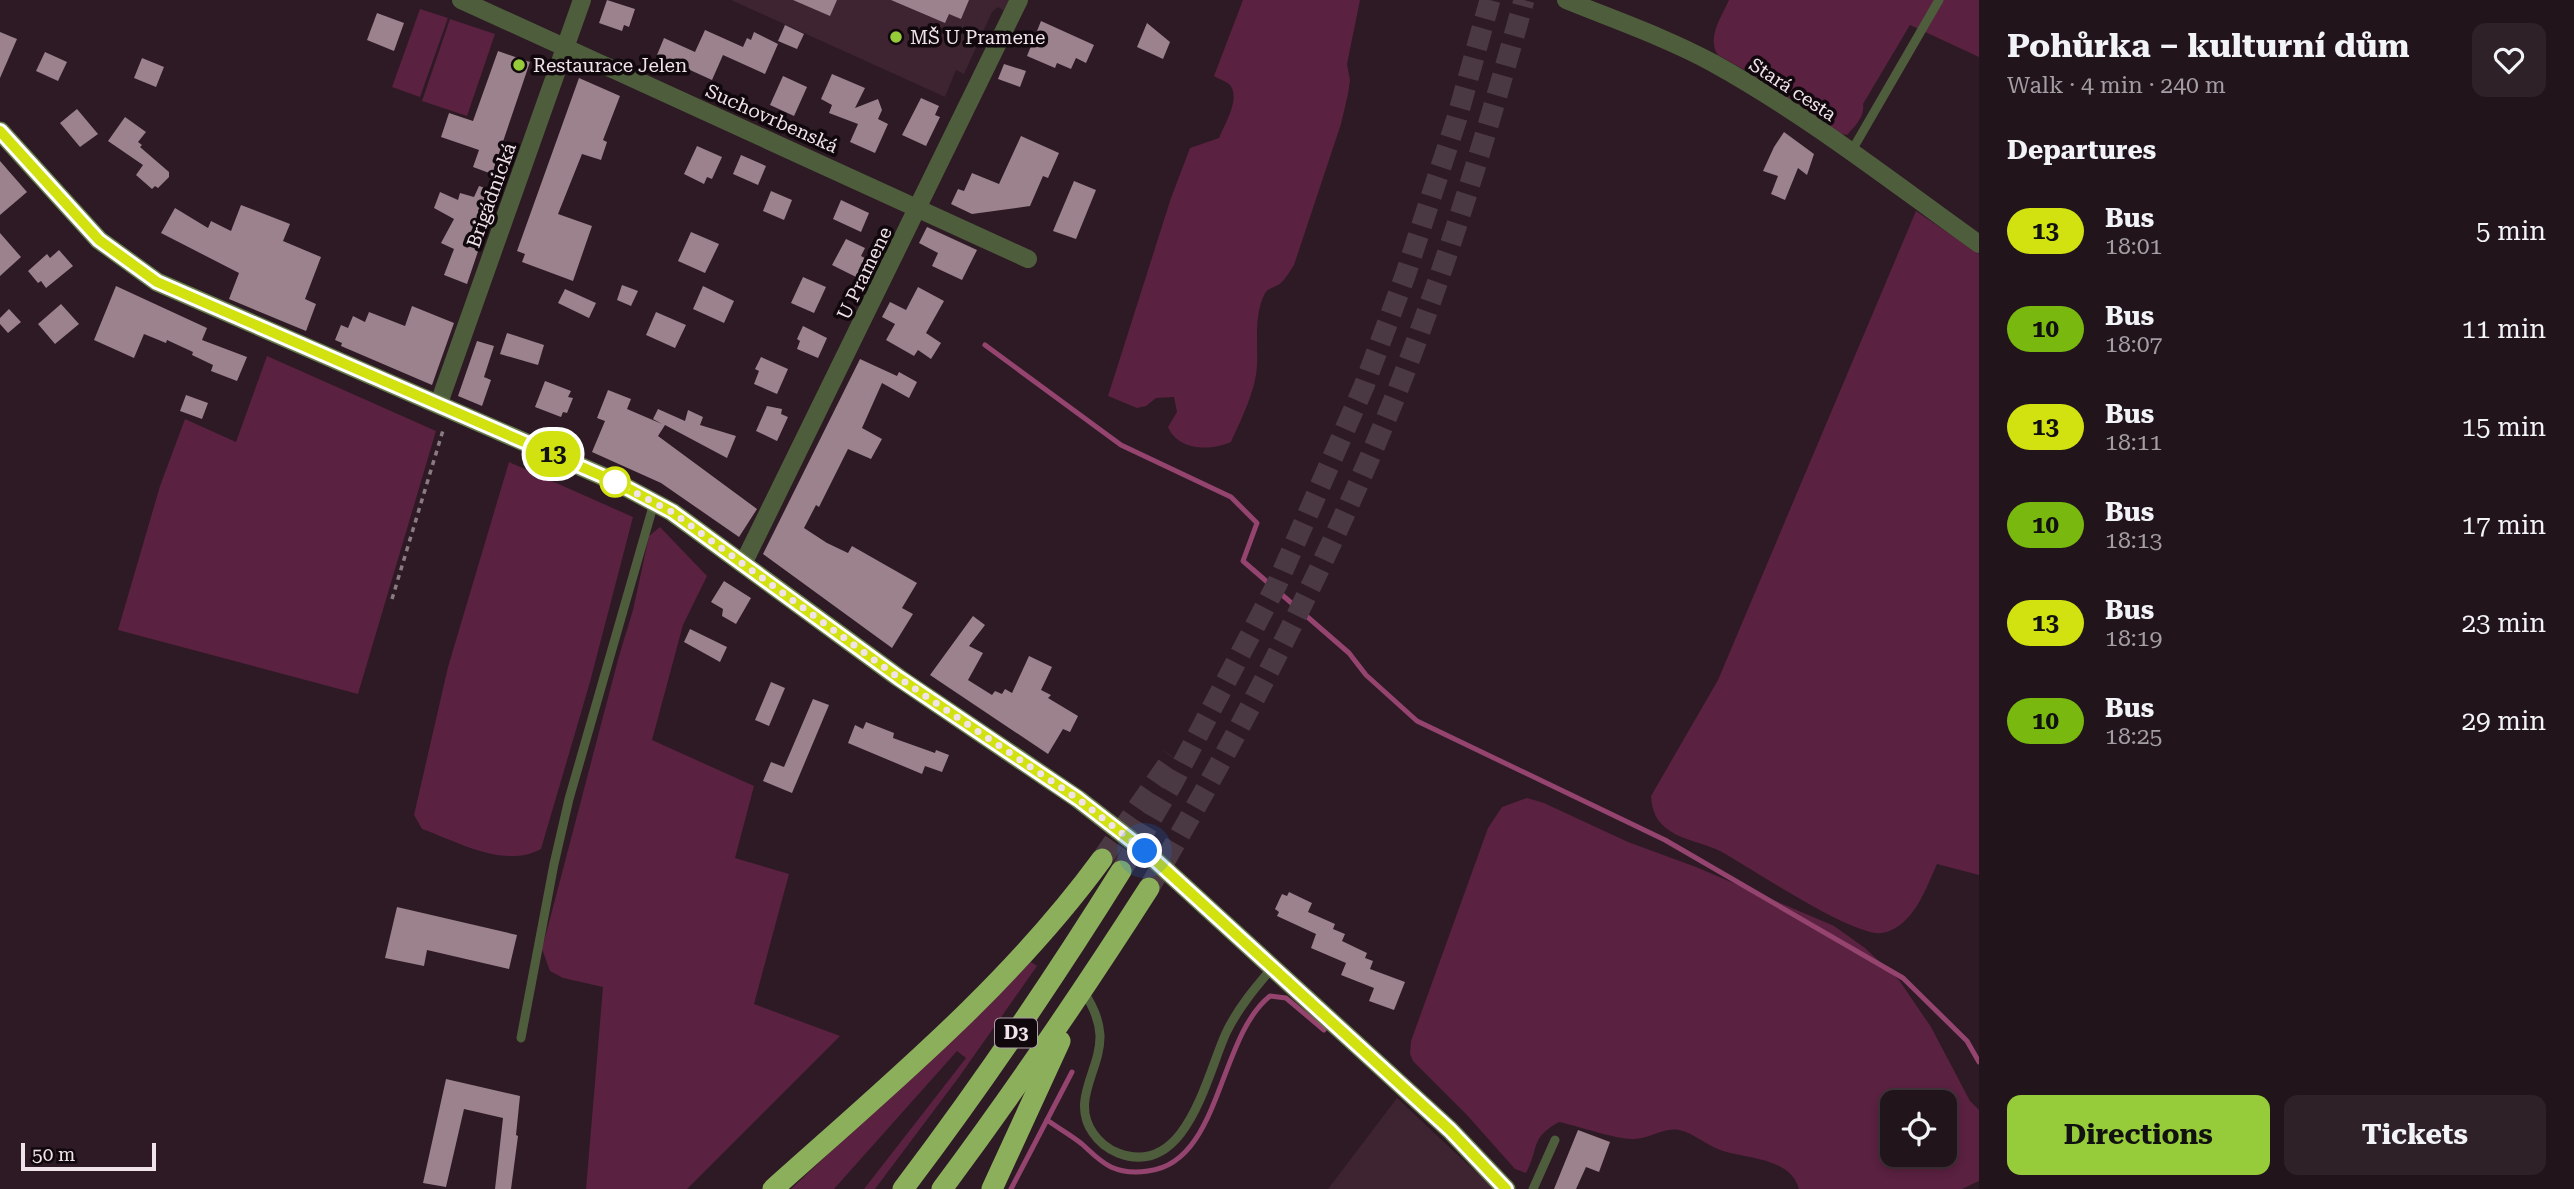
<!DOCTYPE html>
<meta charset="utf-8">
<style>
body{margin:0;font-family:"Roboto Serif",serif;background:#2e2128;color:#f1f3f6;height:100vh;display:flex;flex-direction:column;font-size:26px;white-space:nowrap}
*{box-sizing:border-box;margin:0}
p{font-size:23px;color:#a29ea3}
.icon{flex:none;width:38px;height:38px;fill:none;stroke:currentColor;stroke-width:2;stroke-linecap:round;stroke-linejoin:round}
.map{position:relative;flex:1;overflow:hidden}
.drawer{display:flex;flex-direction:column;background:#22141b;width:595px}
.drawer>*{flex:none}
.badge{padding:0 14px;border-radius:23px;font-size:24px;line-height:46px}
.fabs{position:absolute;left:1880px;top:1090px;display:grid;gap:14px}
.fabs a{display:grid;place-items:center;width:77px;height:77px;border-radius:14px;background:#22141b;box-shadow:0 4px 10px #0003,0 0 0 2px #3f333a;font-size:35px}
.scale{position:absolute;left:21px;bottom:18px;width:135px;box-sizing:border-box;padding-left:7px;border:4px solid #f0e3e9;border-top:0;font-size:19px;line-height:24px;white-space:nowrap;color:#f0e3e9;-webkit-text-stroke:5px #10080c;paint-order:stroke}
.you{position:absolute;width:35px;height:35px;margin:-18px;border:5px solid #fff;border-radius:50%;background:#1a73e8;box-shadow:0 0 0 10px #1a73e833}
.map>.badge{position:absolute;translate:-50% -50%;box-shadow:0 0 0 4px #fff}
h2{padding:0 28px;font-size:26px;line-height:63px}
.round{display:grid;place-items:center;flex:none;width:74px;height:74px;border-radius:14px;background:#2e2128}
.headline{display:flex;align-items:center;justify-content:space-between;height:119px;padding:0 28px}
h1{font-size:33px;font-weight:700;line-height:52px}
.action{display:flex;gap:14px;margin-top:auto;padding:14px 28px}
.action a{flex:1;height:80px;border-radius:14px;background:#96cc3a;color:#111;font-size:28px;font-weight:700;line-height:80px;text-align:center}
.action a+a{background:#2e2128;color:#f1f3f6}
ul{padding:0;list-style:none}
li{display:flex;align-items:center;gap:21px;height:98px;padding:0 28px}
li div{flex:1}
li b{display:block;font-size:26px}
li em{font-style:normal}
li .badge{min-width:77px;font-weight:700;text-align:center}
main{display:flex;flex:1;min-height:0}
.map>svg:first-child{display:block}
.built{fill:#3d2430}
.green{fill:#5a2140;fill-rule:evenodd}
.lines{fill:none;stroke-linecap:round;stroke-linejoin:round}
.stream{stroke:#94446e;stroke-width:5}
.building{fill:#9b828d}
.motorway-tunnel{stroke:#4a3842;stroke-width:21;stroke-dasharray:21 10;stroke-linecap:butt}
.path{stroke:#8a7a82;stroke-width:3.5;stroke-dasharray:5 5;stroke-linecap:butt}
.service{stroke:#4e5d3c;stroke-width:9}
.minor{stroke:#4e5d3c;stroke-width:18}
.secondary{stroke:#677e4a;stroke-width:19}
.motorway{stroke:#8caf5c;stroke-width:21}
.line-casing{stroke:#fff;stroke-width:16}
.line{stroke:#d1e210;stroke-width:10}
.walk{stroke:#f0e3e9;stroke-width:7;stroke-dasharray:0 12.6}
.poi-dot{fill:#96cc3a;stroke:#10080c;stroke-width:2.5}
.stop-dot{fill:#fff;stroke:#d1e210;stroke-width:3.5}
.labels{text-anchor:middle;stroke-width:7;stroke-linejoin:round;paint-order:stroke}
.shield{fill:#10080c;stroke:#ada1a7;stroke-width:2}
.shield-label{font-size:18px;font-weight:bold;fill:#f0e3e9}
.poi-label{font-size:19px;fill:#f0e3e9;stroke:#10080c;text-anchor:start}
.street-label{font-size:19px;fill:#f0e3e9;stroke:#10080c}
</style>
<main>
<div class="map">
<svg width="1979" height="1189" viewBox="0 0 1979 1189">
<rect width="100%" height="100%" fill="#2d1a24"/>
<!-- built -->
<g class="built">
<path d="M731 0H1012L1006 12 998 7 992 12 964 74 956 70 945 97Z"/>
<path d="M1397 1098 1494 1189H1328Z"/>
</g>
<!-- green -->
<g class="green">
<path d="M1243 0H1360L1347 64 1350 80 1348 94 1341 124 1294 265C1290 271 1286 278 1281 283 1275 288 1268 287 1264 295 1254 317 1258 342 1257 365 1256 390 1241 420 1231 442 1211 451 1178 451 1168 427L1177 412 1174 397 1156 398 1146 406 1137 408 1108 396 1171 198 1190 148 1219 138C1224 125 1242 97 1229 84 1226 81 1218 79 1214 76Z"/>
<path d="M1729 0H1979V57L1910 25 1863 104C1865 117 1855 126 1847 135L1837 133 1771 85 1718 55C1706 38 1722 16 1729 0Z"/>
<path d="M420 9 448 18 420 97 392 87Z"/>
<path d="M450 19 495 34 467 116 422 101Z"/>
<path d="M1916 211 1979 254V875L1937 864C1926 888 1913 928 1882 933 1853 937 1751 868 1720 851 1704 843 1685 841 1670 831 1656 822 1652 811 1651 796L1718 680Z"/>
<path d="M267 356 436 431 358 694 118 630 160 486 185 419 236 442Z"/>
<path d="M509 462 633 517 590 682 541 849C505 869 458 842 422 829L414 815 448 667Z"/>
<path d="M660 527 707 576 683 625 652 740 754 786 735 858 789 874 754 1004 840 1036 687 1189H586L603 987 563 978 550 971 542 949 619 656 633 610 649 536Z"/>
<path d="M1527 798 1544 803 1628 842 1696 867 1834 926 1865 948 1899 980 1931 1027 1970 1101 1979 1110V1181L1962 1189H1799C1791 1158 1748 1159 1723 1151 1707 1146 1694 1133 1679 1130 1662 1127 1649 1140 1632 1139 1615 1139 1578 1126 1559 1122 1529 1139 1540 1147 1526 1173L1515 1169 1466 1114 1413 1061 1410 1054 1411 1041 1488 828 1502 807ZM1944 1102V1155H1892V1102Z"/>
<path d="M1031 962 1037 966 959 1077 875 1189H864L966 1058 957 1051 834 1189H791Z"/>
</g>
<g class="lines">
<!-- stream -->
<g class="stream">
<path d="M985 345 1121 445 1231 497 1257 523 1243 561 1349 653 1366 675 1417 721 1665 840 1903 978 1967 1041 1979 1062"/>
<path d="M1047 1120C1058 1128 1071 1135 1082 1144 1091 1152 1099 1161 1111 1167 1122 1172 1135 1173 1148 1171 1221 1163 1218 1037 1270 996L1286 998 1324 1030"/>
<path d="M1011 1189 1072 1072"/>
</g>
</g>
<!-- building -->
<g class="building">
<path d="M607 0 635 9 629 27 624 25 622 31 599 23Z"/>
<path d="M793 0H837L830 16Z"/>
<path d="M891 0H969L961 19 949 14 945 23Z"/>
<path d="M377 13 404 23 394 51 367 40Z"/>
<path d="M1041 21 1094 45 1086 63 1076 58 1071 69 1057 63 1055 68 1027 56Z"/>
<path d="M1147 23 1170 42 1163 59 1137 47Z"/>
<path d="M785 25 804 34 797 49 778 41Z"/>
<path d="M705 30 743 47 747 38 751 40 754 32 778 44 765 74 723 55 712 80 657 55 664 38 695 52Z"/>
<path d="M0 32 17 39 0 78Z"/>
<path d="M498 51 530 62 492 174 473 167 479 150 441 137 449 113 473 121Z"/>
<path d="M45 52 67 62 58 81 36 71Z"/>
<path d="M142 58 164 67 156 87 134 78Z"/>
<path d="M1004 64 1026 71 1020 87 998 79Z"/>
<path d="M832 74 865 88 855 108 878 99 882 110 878 119 888 124 875 153 850 142 858 124 829 113 832 105 821 99Z"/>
<path d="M783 76 807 87 794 116 770 105Z"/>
<path d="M579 78 620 96 603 140 607 142 601 160 582 154 558 214 592 226 573 281 522 262 525 254 517 251Z"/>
<path d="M921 98 939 106 935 115 940 117 926 146 902 135Z"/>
<path d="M77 109 98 134 80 147 60 123Z"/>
<path d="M125 117 146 132 138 142 142 145 140 147 169 172V177L158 188 155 186 152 189 136 175 143 165 108 141Z"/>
<path d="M1784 132 1814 154 1807 175 1798 168 1785 200 1771 194 1778 176 1763 171 1774 147Z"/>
<path d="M1021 136 1059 153 1048 178 1043 176 1030 206 972 214 951 204 958 189 964 191 972 173 999 184Z"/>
<path d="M697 146 722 157 712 179 707 177 704 184 684 174Z"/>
<path d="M741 155 766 166 758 185 733 174Z"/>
<path d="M0 161 27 192 0 215Z"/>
<path d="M1074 181 1096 190 1076 239 1053 231Z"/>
<path d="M479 186 498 192 467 284 444 275 454 249 441 243 454 219 434 208 440 192 458 200 460 193 474 197Z"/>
<path d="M771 191 792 200 784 220 763 211Z"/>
<path d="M841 200 869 213 861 232 833 219Z"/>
<path d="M241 205 290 224 283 241 321 257 305 299 316 304 306 331 229 299 239 273 161 233 175 208 208 228 211 221 231 231Z"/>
<path d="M927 227 977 250 962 280 932 266 938 253 919 243Z"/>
<path d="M691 232 719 244 705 273 678 261Z"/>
<path d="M0 233 21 257 0 276Z"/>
<path d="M846 239 865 248 861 256 865 258 856 277 832 265Z"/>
<path d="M59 250 73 266 46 288 41 281 38 283 28 271 47 254 50 258Z"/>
<path d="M803 277 826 287 814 313 791 303Z"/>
<path d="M622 285 638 291 631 306 617 300Z"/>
<path d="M116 286 207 328 202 340 247 357 237 381 211 371 213 365 192 355 193 352 167 340 166 343 144 334 134 358 94 340Z"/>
<path d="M703 286 734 301 724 323 693 309Z"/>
<path d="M918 287 944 301 926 333 941 343 931 359 918 350 914 356 886 340 895 324 882 317 890 302 906 310Z"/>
<path d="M565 289 596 303 589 318 558 303Z"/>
<path d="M61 304 79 324 55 344 38 324Z"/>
<path d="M412 306 454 323 432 385 341 346 342 343 335 340 341 325 348 328 353 316 365 322 369 312 405 326Z"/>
<path d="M9 309 21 322 8 333 0 324V318Z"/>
<path d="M656 312 686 325 675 348 646 335Z"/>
<path d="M803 326 827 338 818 358 797 349 800 341 797 339Z"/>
<path d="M507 333 544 345 538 365 500 354Z"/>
<path d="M477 341 494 346 484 377 491 380 482 406 458 396Z"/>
<path d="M761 357 788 369 777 394 754 384 759 371 755 369Z"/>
<path d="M860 359 897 376 899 372 917 382 909 398 882 383 862 428 882 439 871 459 848 449 819 507 816 505 804 528 827 543 848 553 852 546 917 583 902 608 913 614 892 648 763 554Z"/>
<path d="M545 381 571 391 568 397 573 398 567 413 563 412 561 417 535 407Z"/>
<path d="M608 390 631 399 627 409 662 424 653 419 658 409 685 421 688 410 703 417 700 425 736 436 727 458 665 425 658 436 757 509 739 537 661 483 592 452 605 421 597 418Z"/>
<path d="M186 395 208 403 202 419 180 411Z"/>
<path d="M767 406 782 409 781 414 788 417 777 441 756 431Z"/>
<path d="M724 581 751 598 736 624 722 616 723 609 711 602Z"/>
<path d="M973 616 985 625 969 646 983 653 968 680 992 695 995 691 1002 694 1005 689 1012 693 1029 656 1052 667 1041 690 1051 695 1048 698 1078 716 1070 732 1063 729 1048 754 930 675Z"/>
<path d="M690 629 727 647 720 662 684 642Z"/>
<path d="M771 682 785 688 769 726 755 720Z"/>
<path d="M813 699 829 705 792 793 763 781 771 762 784 767Z"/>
<path d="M866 722 894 733 893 738 935 753 936 750 949 755 942 772 925 766 922 774 848 743 855 725 863 729Z"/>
<path d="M1289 892 1312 903 1308 912 1335 924 1333 929 1345 934 1342 941 1367 953 1365 958 1373 961 1370 969 1405 982 1394 1010 1369 1001 1374 988 1341 975 1346 963 1311 948 1316 934 1277 916 1279 912 1275 909 1282 894 1287 896Z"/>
<path d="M397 907 517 935 509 969 427 950 424 966 385 958Z"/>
<path d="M446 1079 520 1096 516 1135 518 1136 511 1189H495L503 1118 464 1109 446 1187 423 1183Z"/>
<path d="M1578 1130 1610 1142 1599 1172 1586 1167 1576 1189H1554Z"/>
</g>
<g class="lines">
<!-- motorway-tunnel -->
<g class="motorway-tunnel">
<path d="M1102 859 1173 757"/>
<path d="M1121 871 1172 784 1277 584 1364 386 1405 276 1457 118 1490 0"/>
<path d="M1149 888C1242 730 1326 567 1395 397 1446 268 1487 134 1524 0"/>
</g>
<!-- path -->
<path class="path" d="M392 599 444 427"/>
<!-- service -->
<g class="service">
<path d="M1851 152 1939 0"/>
<path d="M1083 991C1092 1004 1099 1019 1100 1035 1101 1070 1070 1100 1093 1133 1099 1142 1108 1149 1118 1153 1186 1179 1206 1077 1226 1033 1238 1008 1255 988 1273 967"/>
<path d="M521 1038 554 864 569 799 654 503"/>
<path d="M1533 1189 1555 1140"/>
</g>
<!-- minor -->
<g class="minor">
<path d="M461 0 1028 259"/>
<path d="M1566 0C1615 20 1667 38 1713 63 1807 115 1892 182 1979 244"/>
<path d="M439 403 582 0"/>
<path d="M743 564 1019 0"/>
</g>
<!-- secondary -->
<path class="secondary" d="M0 131 99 240 157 282 616 482 672 512 899 678 1078 799 1145 851 1450 1130 1506 1189"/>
<!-- motorway -->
<g class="motorway">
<path d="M773 1189C889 1085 1010 985 1102 859"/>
<path d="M903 1189C981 1086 1053 980 1121 871"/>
<path d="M942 1189C1015 1091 1083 991 1149 888"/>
<path d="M992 1189 1060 1041"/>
</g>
</g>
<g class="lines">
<!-- line casing -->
<g class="line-casing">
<path id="line" d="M0 131 99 240 157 282 616 482 672 512 899 678 1078 799 1145 851 1450 1130 1506 1189"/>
</g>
<!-- line -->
<use href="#line" class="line"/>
<!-- walk -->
<path class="walk" d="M615 482 672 512 899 678 1078 799 1145 851"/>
</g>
<!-- markers -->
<g class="poi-dot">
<circle cx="896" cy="37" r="7"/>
<circle cx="519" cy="65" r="7"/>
</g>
<circle class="stop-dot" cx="615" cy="482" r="14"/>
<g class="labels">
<!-- shield labels -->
<rect class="shield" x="995" y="1018.5" width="42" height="29" rx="5"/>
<g class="shield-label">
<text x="1016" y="1039">D3</text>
</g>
<!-- poi labels -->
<g class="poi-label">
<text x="910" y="44">MŠ U Pramene</text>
<text x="533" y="72">Restaurace Jelen</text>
</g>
<!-- street labels -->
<g class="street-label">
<text transform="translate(1793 89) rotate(33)" y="7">Stará cesta</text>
<text transform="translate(772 118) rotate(24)" y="7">Suchovrbenská</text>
<text transform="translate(491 195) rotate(-70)" y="7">Brigádnická</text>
<text transform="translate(864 273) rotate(-64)" y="7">U Pramene</text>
</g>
</g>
</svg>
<div class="fabs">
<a><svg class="icon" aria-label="locate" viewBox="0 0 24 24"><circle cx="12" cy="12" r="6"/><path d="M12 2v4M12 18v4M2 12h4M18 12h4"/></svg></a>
</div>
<div class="scale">50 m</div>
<div class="you" style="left:1145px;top:851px"></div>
<b class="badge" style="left:553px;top:454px;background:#d1e210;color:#111">13</b>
</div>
<section class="drawer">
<div class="headline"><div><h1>Pohůrka – kulturní dům</h1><p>Walk · 4 min · 240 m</p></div><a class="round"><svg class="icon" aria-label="heart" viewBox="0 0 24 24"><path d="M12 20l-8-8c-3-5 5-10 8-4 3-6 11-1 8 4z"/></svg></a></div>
<h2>Departures</h2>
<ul>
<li><span class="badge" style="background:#d1e210;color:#111">13</span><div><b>Bus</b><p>18:01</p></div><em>5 min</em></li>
<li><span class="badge" style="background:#79b90f;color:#111">10</span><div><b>Bus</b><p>18:07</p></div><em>11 min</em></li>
<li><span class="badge" style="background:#d1e210;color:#111">13</span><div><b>Bus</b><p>18:11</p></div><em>15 min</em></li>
<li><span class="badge" style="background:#79b90f;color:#111">10</span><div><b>Bus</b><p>18:13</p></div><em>17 min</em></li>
<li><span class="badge" style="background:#d1e210;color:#111">13</span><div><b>Bus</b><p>18:19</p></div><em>23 min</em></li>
<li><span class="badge" style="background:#79b90f;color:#111">10</span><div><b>Bus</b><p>18:25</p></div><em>29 min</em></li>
</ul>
<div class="action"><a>Directions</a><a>Tickets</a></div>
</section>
</main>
